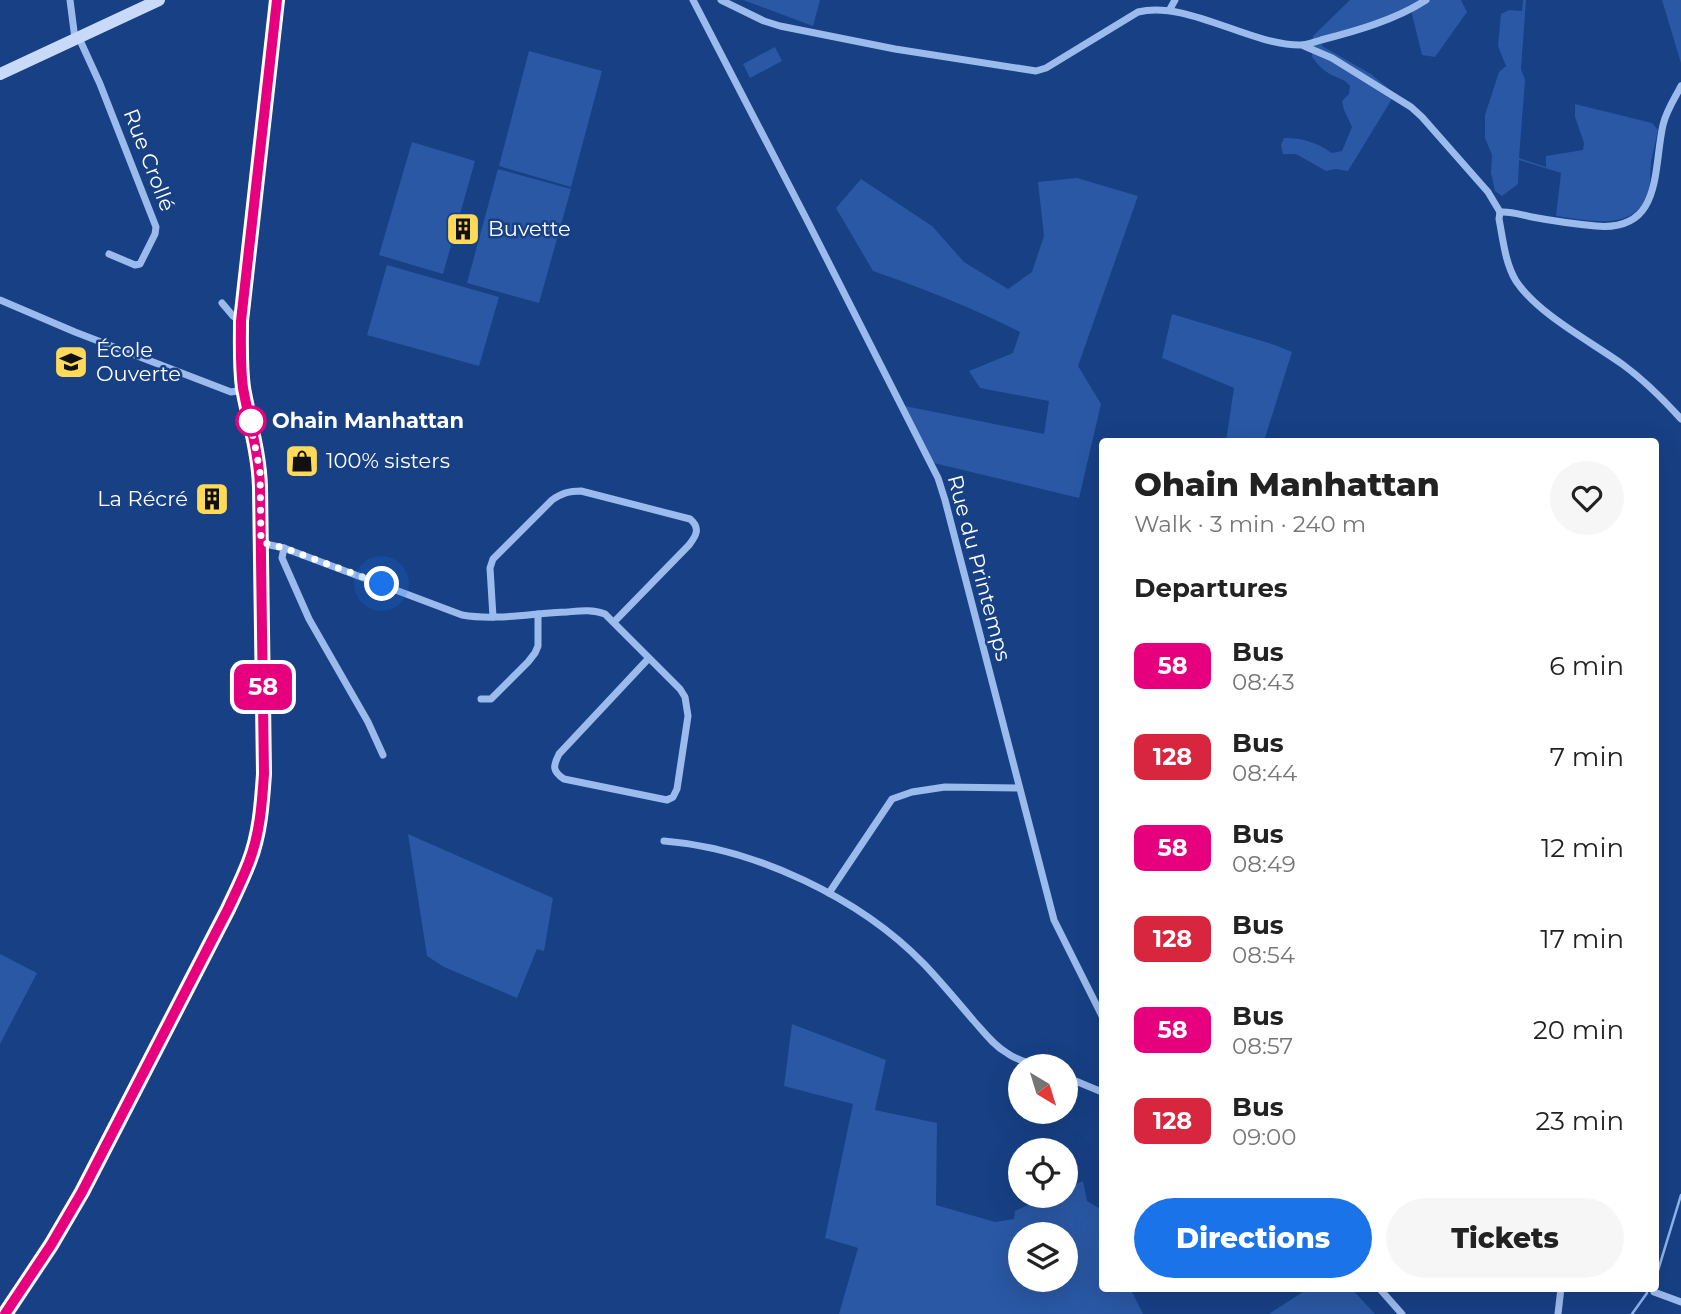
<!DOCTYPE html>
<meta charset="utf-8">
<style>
body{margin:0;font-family:Montserrat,sans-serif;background:#f6f6f6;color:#222;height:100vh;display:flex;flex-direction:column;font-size:26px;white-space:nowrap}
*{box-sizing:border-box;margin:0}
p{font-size:23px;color:#767676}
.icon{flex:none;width:38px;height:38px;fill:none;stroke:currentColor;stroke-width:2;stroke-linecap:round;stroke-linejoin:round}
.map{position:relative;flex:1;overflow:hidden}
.sheet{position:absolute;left:1099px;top:438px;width:560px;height:854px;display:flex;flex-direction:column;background:#fff;border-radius:7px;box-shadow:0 7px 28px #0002}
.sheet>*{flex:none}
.badge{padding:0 14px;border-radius:10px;font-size:24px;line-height:46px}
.needle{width:46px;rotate:142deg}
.fabs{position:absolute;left:1008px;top:1054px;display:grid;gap:14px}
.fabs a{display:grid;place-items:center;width:70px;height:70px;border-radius:50%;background:#fff;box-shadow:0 7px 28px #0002;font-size:35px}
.you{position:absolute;width:35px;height:35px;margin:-18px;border:5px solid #fff;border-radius:50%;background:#1a73e8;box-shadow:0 0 0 10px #1a73e833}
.map>.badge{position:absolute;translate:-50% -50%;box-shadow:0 0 0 4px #fff}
h2{padding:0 35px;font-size:26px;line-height:63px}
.round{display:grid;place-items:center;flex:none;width:74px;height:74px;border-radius:37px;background:#f6f6f6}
.headline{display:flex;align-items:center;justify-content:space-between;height:119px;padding:0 35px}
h1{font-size:33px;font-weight:800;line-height:52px}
.primary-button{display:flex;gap:14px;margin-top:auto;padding:14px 35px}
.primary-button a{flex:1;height:80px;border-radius:42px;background:#1a73e8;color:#fff;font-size:28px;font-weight:800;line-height:80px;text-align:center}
.primary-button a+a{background:#f6f6f6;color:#222}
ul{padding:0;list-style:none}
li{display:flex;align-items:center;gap:21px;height:91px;padding:0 35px}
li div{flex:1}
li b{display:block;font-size:26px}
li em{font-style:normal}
li .badge{min-width:77px;font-weight:700;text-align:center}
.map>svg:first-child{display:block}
.green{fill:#2a58a4;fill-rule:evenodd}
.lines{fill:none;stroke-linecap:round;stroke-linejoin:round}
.stream{stroke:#8eb5f0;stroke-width:2.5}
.street{stroke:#9cbbed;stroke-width:7}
.secondary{stroke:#c9daf9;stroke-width:12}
.line-casing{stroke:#fff;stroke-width:16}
.line{stroke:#e6007e;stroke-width:10}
.walk{stroke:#fff;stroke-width:7;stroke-dasharray:0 12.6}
.stop-dot{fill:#fff;stroke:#e6007e;stroke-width:3.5}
.labels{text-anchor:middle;stroke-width:5;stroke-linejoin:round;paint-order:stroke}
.street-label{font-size:21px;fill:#fff;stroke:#174085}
.poi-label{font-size:21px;fill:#fff;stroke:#174085;text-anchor:start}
.stop-label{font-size:21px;font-weight:bold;fill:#fff;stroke:#174085;text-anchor:start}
</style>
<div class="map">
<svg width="1681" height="1314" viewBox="0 0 1681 1314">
<rect width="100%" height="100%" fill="#174085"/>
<!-- green -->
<g class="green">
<path d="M743 0H820L813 26Z"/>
<path d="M1350 0H1461L1467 12 1435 57 1422 55 1410 6 1384 18 1325 36 1322 46 1371 74 1395 94 1348 171 1335 169 1326 171 1296 154H1283L1281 145 1284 138C1303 138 1316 142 1332 153L1342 151 1352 127 1344 110 1342 101 1349 94 1350 86C1344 78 1338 79 1330 74 1322 70 1317 63 1312 57L1313 36Z"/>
<path d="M1523 0H1526L1521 69 1525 80 1519 158 1546 167V156L1583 150 1584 143 1575 117V104L1652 123 1658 130C1656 141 1653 151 1651 162 1650 171 1651 181 1649 189 1638 234 1589 220 1556 216L1561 173 1519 160 1518 184 1502 196 1495 191 1491 173 1492 155 1485 138V115L1499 72 1506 66 1498 46 1501 14 1509 10 1522 11Z"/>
<path d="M1662 0H1681V63Z"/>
<path d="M775 47 782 61 750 78 743 64Z"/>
<path d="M529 51 602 71 571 187 499 166Z"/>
<path d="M412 142 475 161 443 274 379 255Z"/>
<path d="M498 169 571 189 539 303 467 283Z"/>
<path d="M1077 178 1138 196 1078 366 1101 404 1079 498 934 463 905 406 1044 434 1049 401 980 388 969 371 1013 353 1020 332C972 308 923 288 873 271L836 208 861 179 932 226 964 262 1008 289 1032 272 1044 236 1038 182Z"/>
<path d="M387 265 499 297 479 366 367 335Z"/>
<path d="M1172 314 1275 345 1292 352 1264 441H1226L1234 388 1162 358Z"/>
<path d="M408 834 553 898 544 951 537 949 517 998 444 967 427 956Z"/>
<path d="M0 954 37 973 0 1044Z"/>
<path d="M792 1024 886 1060 875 1110 937 1123 936 1205 995 1222 1014 1219 1015 1211 1050 1195H1066V1188L1083 1181 1087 1201 1102 1210V1288H1130L1143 1314H839L858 1248 825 1238 853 1104 784 1086ZM1020 1234H1066V1279H1020Z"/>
<path d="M1309 1288H1351L1375 1314H1269Z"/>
</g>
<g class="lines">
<!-- stream -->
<g class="stream">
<path d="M1656 1277 1681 1195"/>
<path d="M1632 1314 1647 1293"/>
</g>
<!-- street -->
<g class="street">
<path d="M70 0 75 39"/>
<path d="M693 0 808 222 938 478 945 500 1054 920 1102 1016"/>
<path d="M721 0 764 21 780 26 895 49 1036 71 1046 68 1138 12C1187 0 1249 45 1300 45 1307 45 1314 42 1321 40 1356 31 1395 20 1426 0"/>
<path d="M1170 9 1175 0"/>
<path d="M79 38 100 84 156 227 155 234 140 264 135 265 109 254"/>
<path d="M1304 46 1332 58 1411 107 1422 117 1488 192 1500 212"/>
<path d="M1500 212 1499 219C1503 239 1505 263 1516 281 1538 314 1590 341 1622 364 1644 380 1663 399 1681 419"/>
<path d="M1500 212C1512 211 1521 215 1532 217 1553 221 1575 224 1596 226 1663 232 1653 169 1663 125 1666 111 1675 98 1681 86"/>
<path d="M0 300 75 332 231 392 244 390"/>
<path d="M222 303 233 316 241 321"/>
<path d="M261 543 284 548 462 615C496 621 533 613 567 612 579 611 592 609 605 614L680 689 685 697 688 716 677 789 673 797 667 800 564 779C552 771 553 766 559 754L649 658"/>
<path d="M284 548 282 558 309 619 368 722 383 755"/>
<path d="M493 617 490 568 493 559 552 500C562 493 569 491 581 491L690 519C701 528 696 536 689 545L614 622"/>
<path d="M481 699H491L528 662 535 653 538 646V614"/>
<path d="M664 841C755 848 860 898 924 964 941 982 957 1001 973 1020 983 1031 993 1045 1007 1053 1015 1059 1026 1062 1036 1066"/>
<path d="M829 893 892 799 912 792 945 787 1019 788"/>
<path d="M1066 1077 1102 1092"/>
<path d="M1379 1288 1402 1314"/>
<path d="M1654 1292 1681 1302"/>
<path d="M1558 1314 1561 1288"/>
</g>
<!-- secondary -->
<g class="secondary">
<path d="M0 74 159 0"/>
<path d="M5 1314 51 1245 82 1193 228 909C235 894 243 878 249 862 260 834 262 803 264 774L260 487C259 453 248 421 243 388 240 366 241 344 241 321L277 0"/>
</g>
</g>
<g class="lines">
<!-- line casing -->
<g class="line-casing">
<path id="line" d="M5 1314 51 1245 82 1192 228 909C235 894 243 878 249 862 260 834 262 803 264 774L260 487C259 453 249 421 243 388 240 366 241 344 241 321L277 0"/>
</g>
<!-- line -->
<use href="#line" class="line"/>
<!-- walk -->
<path class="walk" d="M251 421 249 416 260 471 261 542 284 548 382 584"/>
</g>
<!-- icons -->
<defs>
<g id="building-square" transform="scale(1.75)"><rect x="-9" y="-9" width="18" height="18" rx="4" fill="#ffda58" stroke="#174085"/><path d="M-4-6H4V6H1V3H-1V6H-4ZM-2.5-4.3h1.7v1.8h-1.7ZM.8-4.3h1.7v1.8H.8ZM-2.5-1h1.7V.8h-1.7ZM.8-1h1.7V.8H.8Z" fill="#111"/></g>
<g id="school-square" transform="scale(1.75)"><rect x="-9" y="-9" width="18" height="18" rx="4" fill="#ffda58" stroke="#174085"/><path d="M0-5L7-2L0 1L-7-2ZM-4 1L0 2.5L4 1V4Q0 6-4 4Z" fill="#111"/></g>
<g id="shop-square" transform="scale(1.75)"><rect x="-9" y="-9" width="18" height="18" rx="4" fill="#ffda58" stroke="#174085"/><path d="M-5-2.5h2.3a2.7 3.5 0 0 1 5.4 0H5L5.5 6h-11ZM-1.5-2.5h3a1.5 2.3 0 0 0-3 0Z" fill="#111"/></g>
</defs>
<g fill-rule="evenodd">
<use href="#building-square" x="463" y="229"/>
<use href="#school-square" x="71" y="362"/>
<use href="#shop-square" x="302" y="461"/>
<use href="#building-square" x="212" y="499"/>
</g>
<!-- markers -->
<circle class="stop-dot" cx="251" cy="421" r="14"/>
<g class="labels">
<!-- street labels -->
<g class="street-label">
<text transform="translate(149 160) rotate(69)" y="7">Rue Crollé</text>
<text transform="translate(979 568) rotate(75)" y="7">Rue du Printemps</text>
</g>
<!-- poi labels -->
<g class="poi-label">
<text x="488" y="236">Buvette</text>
<text x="96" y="357">École<tspan x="96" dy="24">Ouverte</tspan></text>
<text x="326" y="468">100% sisters</text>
<text x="188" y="506" text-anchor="end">La Récré</text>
</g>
<!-- stop labels -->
<g class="stop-label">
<text x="272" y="428">Ohain Manhattan</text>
</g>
</g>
</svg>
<div class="fabs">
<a><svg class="needle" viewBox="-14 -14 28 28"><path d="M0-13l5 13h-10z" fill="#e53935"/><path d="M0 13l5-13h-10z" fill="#767676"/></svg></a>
<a><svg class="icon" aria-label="locate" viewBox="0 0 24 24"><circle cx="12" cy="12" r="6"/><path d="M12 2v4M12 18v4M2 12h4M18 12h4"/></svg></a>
<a><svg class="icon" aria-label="layers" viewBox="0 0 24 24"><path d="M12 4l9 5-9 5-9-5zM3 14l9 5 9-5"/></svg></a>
</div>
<div class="you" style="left:382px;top:584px"></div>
<b class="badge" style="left:263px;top:687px;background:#e6007e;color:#fff">58</b>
<section class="sheet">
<div class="headline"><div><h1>Ohain Manhattan</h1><p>Walk · 3 min · 240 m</p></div><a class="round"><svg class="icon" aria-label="heart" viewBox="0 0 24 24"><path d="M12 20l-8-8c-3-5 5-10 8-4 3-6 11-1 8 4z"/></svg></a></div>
<h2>Departures</h2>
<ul>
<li><span class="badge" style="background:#e6007e;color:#fff">58</span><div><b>Bus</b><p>08:43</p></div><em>6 min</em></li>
<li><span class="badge" style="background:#d7263d;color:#fff">128</span><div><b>Bus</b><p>08:44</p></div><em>7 min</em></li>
<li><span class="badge" style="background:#e6007e;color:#fff">58</span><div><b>Bus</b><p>08:49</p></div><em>12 min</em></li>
<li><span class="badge" style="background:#d7263d;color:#fff">128</span><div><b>Bus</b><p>08:54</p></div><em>17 min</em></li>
<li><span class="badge" style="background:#e6007e;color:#fff">58</span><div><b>Bus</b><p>08:57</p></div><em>20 min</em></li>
<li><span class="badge" style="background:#d7263d;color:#fff">128</span><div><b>Bus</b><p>09:00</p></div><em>23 min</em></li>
</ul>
<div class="primary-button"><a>Directions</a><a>Tickets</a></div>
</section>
</div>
